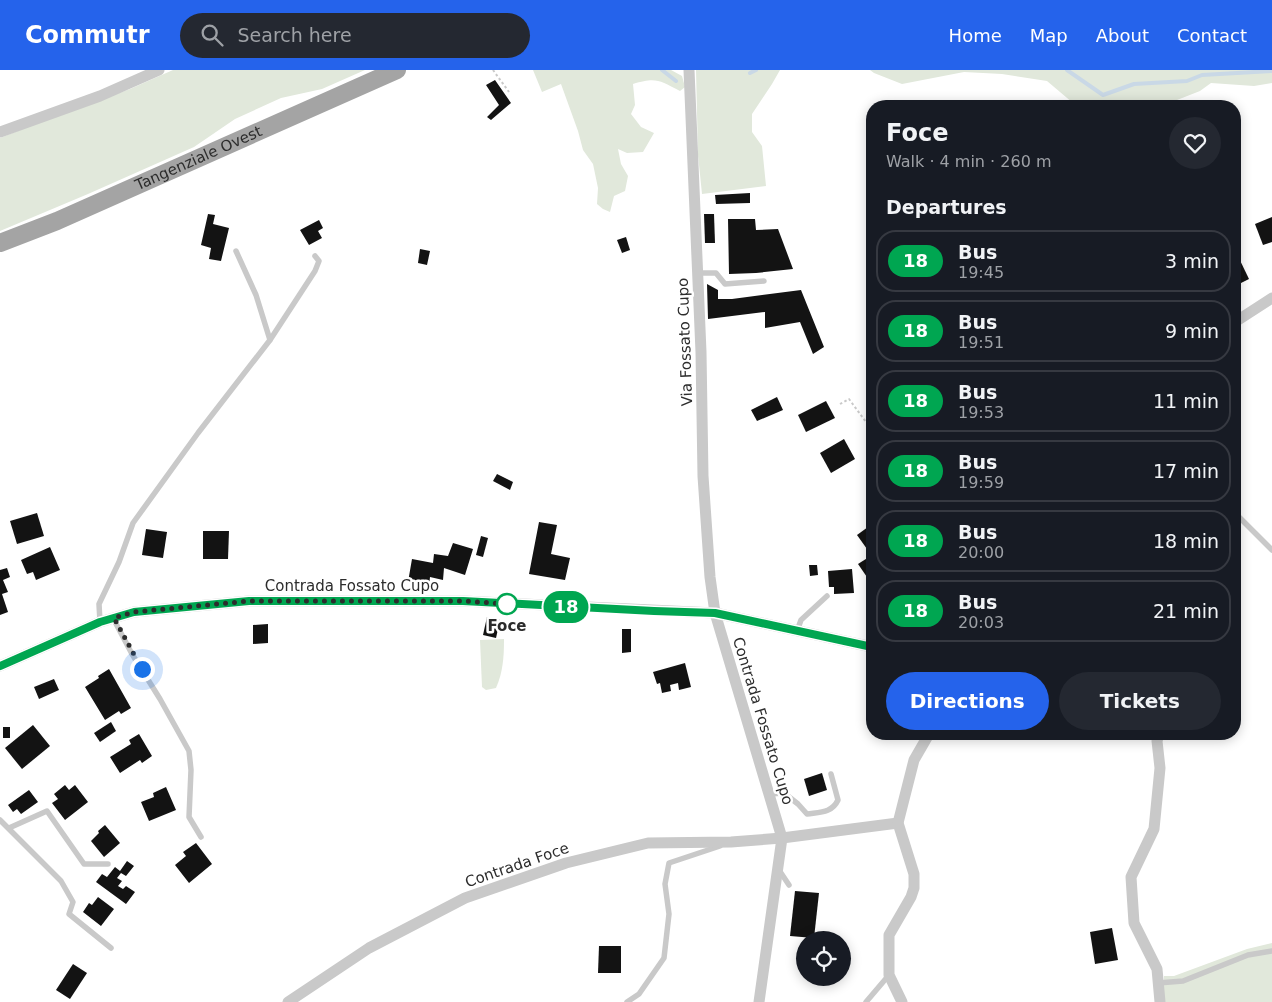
<!DOCTYPE html>
<meta charset="utf-8">
<style>
body{margin:0;font-family:"DejaVu Sans",sans-serif;background:#242831;color:#f1f3f6;height:100vh;display:flex;flex-direction:column;font-size:19px;white-space:nowrap}
*{box-sizing:border-box;margin:0}
p{font-size:16px;color:#9ea1a6}
.icon{flex:none;width:28px;height:28px;fill:none;stroke:currentColor;stroke-width:2;stroke-linecap:round;stroke-linejoin:round}
.map{position:relative;flex:1;overflow:hidden}
.sheet{position:absolute;left:866px;top:30px;width:375px;height:640px;display:flex;flex-direction:column;background:#171b24;border-radius:20px;box-shadow:0 2px 12px #0003}
.sheet>*{flex:none}
.badge{padding:0 10px;border-radius:16px;font-size:18px;line-height:32px}
.fabs{position:absolute;left:796px;top:861px;display:grid;gap:10px}
.fabs a{display:grid;place-items:center;width:55px;height:55px;border-radius:50%;background:#171b24;box-shadow:0 2px 12px #0003;font-size:25px}
.you{position:absolute;width:25px;height:25px;margin:-12px;border:4px solid #fff;border-radius:50%;background:#1a73e8;box-shadow:0 0 0 8px #1a73e833}
.map>.badge{position:absolute;translate:-50% -50%;box-shadow:0 0 0 2px #fff}
h2{padding:0 20px;font-size:19px;line-height:45px}
.round{display:grid;place-items:center;flex:none;width:52px;height:52px;border-radius:26px;background:#242831}
.overview{display:flex;align-items:center;justify-content:space-between;height:85px;padding:0 20px}
h1{font-size:24px;font-weight:700;line-height:38px}
.action{display:flex;gap:10px;margin-top:auto;padding:10px 20px}
.action a{flex:1;height:58px;border-radius:30px;background:#2563eb;color:#fff;font-size:20px;font-weight:700;line-height:58px;text-align:center}
.action a+a{background:#242831;color:#f1f3f6}
ul{padding:0;list-style:none}
li{display:flex;align-items:center;gap:15px;height:62px;margin:0 10px 8px;padding:0 10px;border:2px solid #363941;border-radius:20px}
li div{flex:1}
li b{display:block;font-size:19px}
li em{font-style:normal}
li .badge{min-width:55px;font-weight:700;text-align:center}
header{display:flex;align-items:center;gap:30px;box-sizing:border-box;height:70px;padding:0 25px;background:#2563eb;color:#fff}
header strong{font-size:24px}
nav{display:flex;gap:28px;margin-inline-start:auto;font-size:18px}
.search{width:350px;height:45px;background:#242831;display:flex;align-items:center;gap:12px;box-sizing:border-box;padding:0 18px;border-radius:28px;color:#9ea1a6;font-size:19px}
.map>svg:first-child{display:block}
.green{fill:#e1e8db}
.lines{fill:none;stroke-linecap:round;stroke-linejoin:round}
.stream{stroke:#c9d8e6;stroke-width:4}
.building{fill:#131313}
.path{stroke:#c9c9c9;stroke-width:2;stroke-dasharray:2.5 2.5;stroke-linecap:butt}
.service{stroke:#c9c9c9;stroke-width:5.5}
.minor{stroke:#c9c9c9;stroke-width:11}
.primary{stroke:#a4a4a4;stroke-width:18}
.line-casing{stroke:#fff;stroke-width:11}
.line{stroke:#00a651;stroke-width:8}
.walk{stroke:#2c2c2c;stroke-width:5;stroke-dasharray:0 9}
.stop-dot{fill:#fff;stroke:#00a651;stroke-width:2.5}
.labels{text-anchor:middle;stroke-width:5;stroke-linejoin:round;paint-order:stroke}
.street-label{font-size:15px;fill:#2c2c2c;stroke:#fff}
.stop-label{font-size:15px;font-weight:bold;fill:#2c2c2c;stroke:#fff}
</style>
<header>
<strong>Commutr</strong>
<div class="search"><svg class="icon" aria-label="search" viewBox="0 0 24 24"><circle cx="10" cy="10" r="6"/><path d="M15 15l6 6"/></svg>Search here</div>
<nav><a>Home</a><a>Map</a><a>About</a><a>Contact</a></nav>
</header>
<div class="map">
<svg width="1272" height="932" viewBox="0 0 1272 932">
<rect width="100%" height="100%" fill="#fff"/>
<!-- green -->
<g class="green">
<path d="M173 0H365L322 19 281 28 235 49 194 77 88 124 0 161V68L43 51 130 19Z"/>
<path d="M533 0H671L682 6 685 17 680 21C659 10 656 7 633 14L635 35 631 44 641 57 654 63 643 82 627 83 618 79 621 94 628 106 625 121 614 126 610 142 603 139 597 134 598 118 593 94 583 80 578 61 561 14 542 22Z"/>
<path d="M696 0H780L772 14 752 44V62L762 76 766 116 702 124 698 85Z"/>
<path d="M870 0H1272V13L1254 16 1211 13 1200 21 1177 30 1133 36H1079L1073 33 1047 11 1002 4 964 2 902 14 874 3Z"/>
<path d="M504 569C504 587 503 602 496 618L486 620 482 617 480 570Z"/>
<path d="M1272 873V932H1164V906H1174L1247 879Z"/>
</g>
<g class="lines">
<!-- stream -->
<g class="stream">
<path d="M662 0 676 11"/>
<path d="M1067 0 1103 25 1134 14 1187 11 1202 5 1272 1"/>
<path d="M750 3 756 0"/>
</g>
</g>
<!-- building -->
<g class="building">
<path d="M495 10 511 33 491 50 487 47 499 35 486 15Z"/>
<path d="M750 123V133L716 134 715 125Z"/>
<path d="M208 144 215 145 213 154 229 158 221 191 209 189 211 178 201 175Z"/>
<path d="M704 144H714L715 173H705Z"/>
<path d="M1272 147V172L1263 175 1255 154Z"/>
<path d="M728 149H755L756 160 778 159 793 199 756 203 729 204Z"/>
<path d="M319 150 323 158 318 161 322 168 309 175 300 160Z"/>
<path d="M626 167 630 180 622 183 617 170Z"/>
<path d="M420 179 430 181 427 195 418 193Z"/>
<path d="M1235 180 1249 209 1237 215 1235 211Z"/>
<path d="M707 214 718 220V229H732L801 220 824 277 813 284 800 252 765 258V242L708 249Z"/>
<path d="M777 327 783 340 757 351 751 340Z"/>
<path d="M826 331 835 348 806 362 798 345Z"/>
<path d="M844 369 855 389 831 403 820 383Z"/>
<path d="M497 404 513 412 510 420 493 411Z"/>
<path d="M37 443 44 466 17 474 10 451Z"/>
<path d="M539 452 557 455 551 484 570 488 565 510 529 504Z"/>
<path d="M868 457 872 462V486L857 465Z"/>
<path d="M146 459 167 462 163 488 142 485Z"/>
<path d="M203 461H229L228 489H203Z"/>
<path d="M481 466 488 468 483 487 476 485Z"/>
<path d="M453 473 473 479 465 505 444 498 443 510 430 507 429 516 408 512 412 489 433 493 434 484 448 486Z"/>
<path d="M50 477 60 500 36 510 33 502 27 504 21 490Z"/>
<path d="M869 487 872 493V507L869 510 858 494Z"/>
<path d="M809 495H817L818 505 810 506Z"/>
<path d="M7 498 10 507 3 510 8 522 2 524 8 542 0 545V500Z"/>
<path d="M852 499 854 523 834 524V517H829L828 501Z"/>
<path d="M487 547 500 550 496 568 483 565Z"/>
<path d="M268 554V573L253 574V555Z"/>
<path d="M622 559H631V582L622 583Z"/>
<path d="M685 593 691 617 679 620 678 613 670 615 671 621 662 623 660 613 657 614 653 602Z"/>
<path d="M109 599 131 638 121 644 119 641 105 650 85 617 99 608 98 606Z"/>
<path d="M54 609 59 620 39 629 34 617Z"/>
<path d="M111 652 116 661 100 672 94 663Z"/>
<path d="M33 655 50 676 22 699 5 678Z"/>
<rect x="3" y="657" width="7" height="11"/>
<path d="M139 664 152 686 142 693 140 690 120 703 110 687 131 674 129 670Z"/>
<path d="M822 703 827 720 809 726 804 709Z"/>
<path d="M65 715 69 720 75 715 88 732 65 750 52 733 58 729 54 724Z"/>
<path d="M166 717 176 740 149 751 141 732 154 727 153 723Z"/>
<path d="M29 720 38 732 21 744 17 739 13 742 8 735Z"/>
<path d="M105 755 120 773 104 787 91 771 99 763 98 761Z"/>
<path d="M196 773 212 794 189 813 175 795 186 786 183 782Z"/>
<path d="M127 791 134 796 126 806 121 803 117 808 122 811 118 816 123 819 126 816 135 822 126 834 96 812 102 804 107 807 115 797 120 801Z"/>
<path d="M795 821 819 823 814 868 790 866Z"/>
<path d="M98 827 114 839 101 856 83 842 89 833 92 835Z"/>
<path d="M1112 858 1118 890 1095 894 1090 862Z"/>
<path d="M599 876H621V903H598Z"/>
<path d="M73 894 87 903 70 929 56 920Z"/>
</g>
<g class="lines">
<!-- path -->
<g class="path">
<path d="M493 0 509 22"/>
<path d="M840 334 849 329 872 360"/>
</g>
<!-- service -->
<g class="service">
<path d="M698 203H716L725 214 764 211"/>
<path d="M270 270 315 201 319 191 315 186"/>
<path d="M1235 443 1272 480"/>
<path d="M872 519V520"/>
<path d="M113 548 132 584 160 629 189 681 191 700 189 747 201 767"/>
<path d="M100 552 99 534 119 492 133 453 198 363 270 270 256 225 236 181"/>
<path d="M797 561 801 550 827 526"/>
<path d="M769 724 784 723 798 734 807 744C820 742 832 743 838 730L831 704"/>
<path d="M0 750 61 811 73 832 69 844 111 878"/>
<path d="M9 758 47 741 84 794H108"/>
<path d="M779 800 789 815"/>
<path d="M1158 913 1183 911 1248 885 1272 881"/>
<path d="M627 932 639 924 664 888 669 844 665 814 669 793 720 776"/>
<path d="M866 932 889 905"/>
</g>
<!-- minor -->
<g class="minor">
<path d="M689 0 701 282 703 406 710 507 715 543 782 768 759 932"/>
<path d="M0 62 100 26 159 0"/>
<path d="M1235 252 1272 228"/>
<path d="M0 596 100 552 134 542 249 531H463L715 543 872 577"/>
<path d="M1159 664 1157 671 1160 698 1154 759 1131 807 1134 853 1157 899 1160 932"/>
<path d="M288 932 369 878 465 828 566 793 648 773 731 772 782 768 898 753"/>
<path d="M902 932 889 905V865L911 827 914 818V804L898 753 914 690 929 664"/>
</g>
<!-- primary -->
<path class="primary" id="s1" d="M0 173 57 151 397 0"/>
</g>
<g class="lines">
<!-- line casing -->
<g class="line-casing">
<path id="line" d="M0 596 100 552 134 542 249 531H463L654 541 715 543 872 577"/>
</g>
<!-- line -->
<use href="#line" class="line"/>
<!-- walk -->
<path class="walk" d="M142 599 114 548 134 542 249 531H463L507 534"/>
</g>
<!-- markers -->
<circle class="stop-dot" cx="507" cy="534" r="10"/>
<g class="labels">
<!-- street labels -->
<g class="street-label">
<text dy="5" stroke="none"><textPath href="#s1" startOffset="216">Tangenziale Ovest</textPath></text>
<text transform="translate(685 272) rotate(-92)" y="5">Via Fossato Cupo</text>
<text x="352" y="521">Contrada Fossato Cupo</text>
<text transform="translate(763 651) rotate(73)" y="5">Contrada Fossato Cupo</text>
<text transform="translate(517 795) rotate(-19)" y="5">Contrada Foce</text>
</g>
<!-- stop labels -->
<g class="stop-label">
<text x="507" y="561">Foce</text>
</g>
</g>
</svg>
<div class="fabs">
<a><svg class="icon" aria-label="locate" viewBox="0 0 24 24"><circle cx="12" cy="12" r="6"/><path d="M12 2v4M12 18v4M2 12h4M18 12h4"/></svg></a>
</div>
<div class="you" style="left:142px;top:599px"></div>
<b class="badge" style="left:566px;top:537px;background:#00a651;color:#fff">18</b>
<section class="sheet">
<div class="overview"><div><h1>Foce</h1><p>Walk · 4 min · 260 m</p></div><a class="round"><svg class="icon" aria-label="heart" viewBox="0 0 24 24"><path d="M12 20l-8-8c-3-5 5-10 8-4 3-6 11-1 8 4z"/></svg></a></div>
<h2>Departures</h2>
<ul>
<li><span class="badge" style="background:#00a651;color:#fff">18</span><div><b>Bus</b><p>19:45</p></div><em>3 min</em></li>
<li><span class="badge" style="background:#00a651;color:#fff">18</span><div><b>Bus</b><p>19:51</p></div><em>9 min</em></li>
<li><span class="badge" style="background:#00a651;color:#fff">18</span><div><b>Bus</b><p>19:53</p></div><em>11 min</em></li>
<li><span class="badge" style="background:#00a651;color:#fff">18</span><div><b>Bus</b><p>19:59</p></div><em>17 min</em></li>
<li><span class="badge" style="background:#00a651;color:#fff">18</span><div><b>Bus</b><p>20:00</p></div><em>18 min</em></li>
<li><span class="badge" style="background:#00a651;color:#fff">18</span><div><b>Bus</b><p>20:03</p></div><em>21 min</em></li>
</ul>
<div class="action"><a>Directions</a><a>Tickets</a></div>
</section>
</div>
